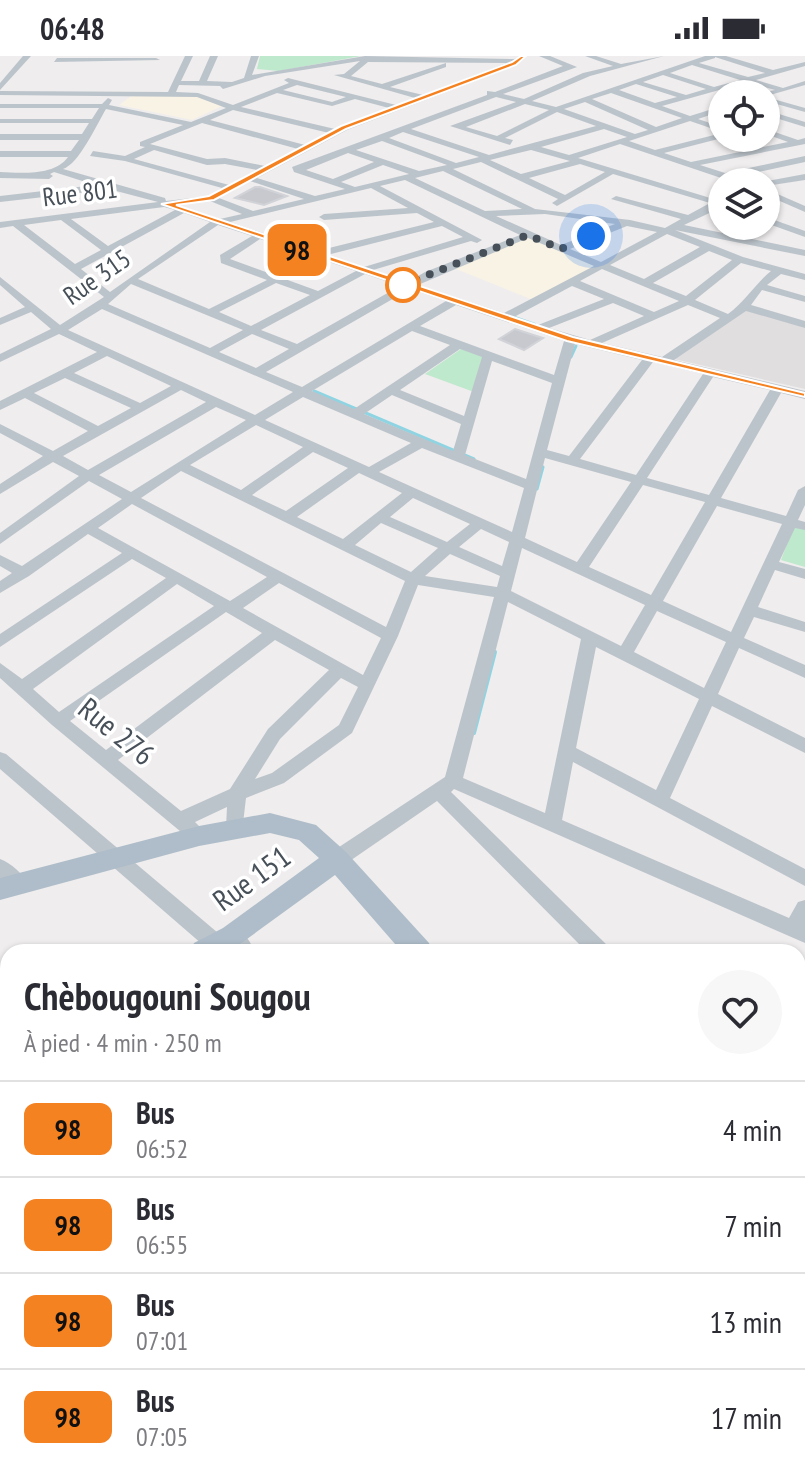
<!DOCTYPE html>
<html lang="fr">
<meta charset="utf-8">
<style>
body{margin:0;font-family:"PT Sans Narrow",sans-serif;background:#f7f7f7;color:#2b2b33;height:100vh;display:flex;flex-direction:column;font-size:30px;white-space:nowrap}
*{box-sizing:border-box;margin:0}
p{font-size:26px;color:#7c7c81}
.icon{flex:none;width:44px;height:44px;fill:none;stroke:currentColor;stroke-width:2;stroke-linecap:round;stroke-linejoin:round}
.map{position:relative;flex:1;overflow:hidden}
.side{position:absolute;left:0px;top:888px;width:806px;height:538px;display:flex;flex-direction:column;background:#fff;border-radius:24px 24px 0 0;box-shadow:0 2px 6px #0004}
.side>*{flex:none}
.badge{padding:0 16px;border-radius:12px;font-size:28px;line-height:52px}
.tools{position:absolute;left:708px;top:24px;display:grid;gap:16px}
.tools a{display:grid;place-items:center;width:72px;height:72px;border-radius:50%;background:#fff;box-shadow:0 2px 6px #0004;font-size:40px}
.you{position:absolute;width:40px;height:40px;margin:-20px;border:6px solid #fff;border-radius:50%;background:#1a73e8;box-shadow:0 0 0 12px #1a73e833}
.map>.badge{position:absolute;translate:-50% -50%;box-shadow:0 0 0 4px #fff}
.round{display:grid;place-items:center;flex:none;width:84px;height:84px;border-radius:42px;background:#f7f7f7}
.head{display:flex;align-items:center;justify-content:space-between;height:136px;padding:0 24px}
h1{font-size:38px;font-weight:700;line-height:60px}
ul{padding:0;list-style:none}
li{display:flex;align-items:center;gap:24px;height:96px;padding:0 24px;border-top:2px solid #e1e1e2}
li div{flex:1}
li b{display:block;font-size:30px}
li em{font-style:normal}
li .badge{min-width:88px;font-weight:700;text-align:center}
.status{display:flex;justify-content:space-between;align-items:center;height:56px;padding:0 40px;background:#fff;direction:ltr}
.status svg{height:22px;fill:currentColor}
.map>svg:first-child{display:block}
.commercial{fill:#f9f3e6}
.education{fill:#e0dede}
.green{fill:#bee9cd}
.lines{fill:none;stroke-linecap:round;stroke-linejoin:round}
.stream-far2{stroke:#8fd4e2;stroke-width:2}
.stream-far1{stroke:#8fd4e2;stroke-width:3}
.stream{stroke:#8fd4e2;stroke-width:4}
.building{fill:#c7c9cf;stroke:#d1d3d8;stroke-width:2}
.minor{fill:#bcc4cb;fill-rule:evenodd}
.major{fill:#aebdc9;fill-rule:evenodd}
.line{fill:#f58220;stroke:#fff;stroke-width:2}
.walk{stroke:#475058;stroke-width:8;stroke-dasharray:0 14.4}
.stop-dot{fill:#fff;stroke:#f58220;stroke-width:4}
.labels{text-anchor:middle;stroke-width:7;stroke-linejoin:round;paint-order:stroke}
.far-street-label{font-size:26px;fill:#475058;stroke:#fff}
.street-label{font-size:30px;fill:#475058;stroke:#fff}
</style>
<div class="status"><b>06:48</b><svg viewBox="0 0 49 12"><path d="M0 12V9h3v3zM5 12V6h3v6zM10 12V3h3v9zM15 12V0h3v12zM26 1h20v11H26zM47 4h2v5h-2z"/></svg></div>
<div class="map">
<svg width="805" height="1425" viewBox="0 0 805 1425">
<rect width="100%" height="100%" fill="#efeded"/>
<!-- commercial -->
<g class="commercial">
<path d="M134 38 195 40 222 50 192 64 119 49Z"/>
<path d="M530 180 598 210 533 244 451 211Z"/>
</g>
<!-- education -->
<path class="education" d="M746 254 805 271V333L674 303Z"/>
<!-- green -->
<g class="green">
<path d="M260 0H361L279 15 257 13Z"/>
<path d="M461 293 484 301 474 336 425 318Z"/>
<path d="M793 472H805V511L781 504Z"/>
</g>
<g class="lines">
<!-- stream-far2 -->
<path class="stream-far2" d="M509 259 535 268"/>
<!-- stream-far1 -->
<g class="stream-far1">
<path d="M571 301 576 290"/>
<path d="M314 335 474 403"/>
<path d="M537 433 543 411"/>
</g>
<!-- stream -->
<path class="stream" d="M474 677 495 596"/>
</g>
<!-- building -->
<g class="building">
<path d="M255 131H260L287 140 264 149 235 142Z"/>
<path d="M515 273 521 275 543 282 524 294 499 283Z"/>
</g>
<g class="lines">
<!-- minor -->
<g class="minor">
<path d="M23 0H31L0 34V27Z"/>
<path d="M185 0H193L181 25H199L210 0H218L207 25 232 26 244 22 251 0H259L252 19 365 0 514 3 527 0 517 9 347 74 257 122 315 140 345 133 294 116 292 111 487 39V35L495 36 563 10 539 0H550L577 11 503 38 524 43 583 17 613 10 585 0H596L621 8 664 0 590 20 532 45 556 51 705 0H726L773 14 805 6V10L756 24 783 32 805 25V29L770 39V35L775 34 748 26 662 50 690 60 722 50V55L698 63 722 71V76L690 65 629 85 655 94 722 77V82L664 97 691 106 788 86 766 78V73L798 84 805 82V88L700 109 725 117 805 100V106L735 121 747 126H733L620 88 578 102 717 144 722 142V151L684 169 805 194V200L675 174 743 201 805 218V224L781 218 767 229 805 240V246L762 234 751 249 805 265V272L746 255 674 304 805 335V343L781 337 721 442 786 460 798 434 805 430V449L798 464 805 466V474L795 472 779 506 805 513V523L775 514 758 551 805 566V576L754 561 744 582 805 609V622L739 592 718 638 805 682V697L712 650 670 742 805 813V830L573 706 562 764 789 862 798 846 805 844V887L454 733 451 736 608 890 611 896H587L437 745 344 809 337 811 330 809 327 803 330 797 445 721 494 541 418 529 398 580 352 677 284 727 246 742 242 776H228L226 771 227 751 195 766 209 780 206 785H192L52 669 0 622V607L22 623 166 522 132 503 0 591V578L122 497 88 478 29 520 0 537V525L12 517 0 510V499L22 510 122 443 89 425 0 488V477L79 420 53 406 0 438V428L43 400 0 377V368L53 395 88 375 25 342 0 354V345L97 296 59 278 0 306V298L51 273 31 256 0 269V262L25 251 0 229V221L60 269 104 241 13 170 0 172V166L158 146 101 131 97 135 0 146V140L95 129 54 116 50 118 53 120 49 123 0 122V116C21 117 55 120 68 101H0V95H71L79 84H0V78H82L89 67H0V63H92L99 52H0V48H102L108 42 112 44 109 49 191 66 226 52 197 41 0 39V35L168 36ZM715 2V1L765 17 748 21 699 7ZM360 5 344 18 334 19 415 42 396 49 288 22 284 24 289 27 233 49 198 37 176 36 179 29 220 30 223 33 265 20ZM368 6 507 7 423 39 390 31 446 11V7L382 28 351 20ZM692 9 740 24 714 31 670 17ZM663 19 706 33 686 39 643 26ZM636 28 677 41 655 47 619 34ZM297 29 346 41 332 46 283 34ZM277 37 332 50 355 43 389 52 335 73 241 51ZM611 37 682 62 656 71 592 43ZM496 41 516 46 450 70 510 89 513 84 505 82 557 56 596 70 489 99 411 73ZM585 46 648 74 635 78 564 53ZM525 48 549 54 497 80 466 71ZM106 53 183 69 140 86V90L145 91 125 100 93 95 90 100 125 105 222 132 209 140 166 145 165 142 63 113C79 108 97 68 106 53ZM233 54 329 77 305 89 210 64ZM202 67 298 93 265 110 225 102 207 103 150 88ZM604 73 627 81 569 99 541 91ZM403 76 479 101 456 107 389 82ZM382 85 447 109 419 115 356 94ZM154 94 207 109 225 108 257 114 229 129 134 103ZM531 94 570 105 521 118 490 104ZM348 97 374 106 333 123 306 114ZM481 106 558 143 552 147 557 150 613 118 710 147 688 159 616 140 611 143 681 163 665 172 630 164 535 153 453 113ZM580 108 605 116 565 139 529 122ZM383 109 409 118 355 131 341 126ZM443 115 522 153 485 155 415 122ZM405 124 520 179 425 216 408 226 373 214 471 185 477 187 482 184 380 130ZM250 125 304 143 253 155 219 142ZM371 132 408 152 324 158 319 161 324 164 417 157 434 166 317 195 230 166ZM210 145 242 158 220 163 178 149ZM164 151 175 154 108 190 71 163ZM184 157 210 166 110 236 81 213ZM545 158 615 168 561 189 496 160ZM61 164 101 194 75 208 24 169ZM218 169 252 180 220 199 221 207 267 224 209 253 138 223ZM442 170 463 181 364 211 327 199ZM627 170 657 176 601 206 570 193ZM667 178 700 191 644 223 610 209ZM528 182 594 210 504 257 418 229ZM260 183 356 215 318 235 230 203ZM709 195 732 204 686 240 653 227ZM741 207 771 215C755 228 745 246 728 258L695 244ZM602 213 679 245 654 256 580 225ZM365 218 400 230 297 288 261 274ZM276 227 310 239 251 270 219 256ZM131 228 243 274 210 292 108 248ZM572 230 604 243 538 269 514 261ZM410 233 446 245 302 331 266 316ZM613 247 644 260 590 284 549 272ZM456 249 564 285 554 319 420 270ZM688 249 720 262 662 301 602 287ZM102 253 293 336 255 359 68 274ZM412 275 450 289 354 353 312 335ZM252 278 289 293 256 312 219 296ZM575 288 642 304 569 400 547 394ZM460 293 482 301 464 360 400 334ZM107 300 171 330 140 347 74 317ZM492 305 552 327 526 423 465 399ZM653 306 703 318 636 419 580 403ZM713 321 770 334 709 439 647 422ZM65 322 131 352 98 370 34 337ZM181 334 206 346 88 414 63 400ZM392 339 461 368 453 395 364 358ZM303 341 411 387 369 411 265 364ZM216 351 246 364 131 436 99 419ZM256 369 303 391 241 434 190 409ZM422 392 524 432 512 476 379 416ZM313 396 348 412 286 455 252 439ZM545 402 631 426 577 506 525 482ZM181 415 405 525 386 571 141 442ZM359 417 402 437 343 483 297 461ZM643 429 705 446 651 539 589 511ZM413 442 470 468 447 486 390 461ZM132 448 267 521 230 545 98 472ZM717 450 782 468 731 576 663 545ZM381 467 438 492 411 516 355 489ZM481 473 509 486 502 510 459 491ZM522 492 645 549 621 590 511 535ZM450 498 500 520 497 531 425 520ZM279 527 381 582 363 619 243 552ZM177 528 214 550 59 656 33 633ZM508 546 581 583 545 757 463 722ZM657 555 726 586 704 632 634 596ZM226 556 262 577 106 694 70 665ZM275 584 329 614 268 673 230 733 181 755 118 704ZM596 591 699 643 656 734 576 692ZM341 622 358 631 339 669 272 717 255 723 280 683Z"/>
<path d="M57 2H156L160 4 54 6Z"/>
<path d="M766 41 805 52V56L766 45Z"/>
<path d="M766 54 805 66V71L766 59Z"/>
<path d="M805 118V124L766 130V126H762Z"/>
<path d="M766 133 805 150V156L766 139Z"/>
<path d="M766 161 805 175V181L766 167Z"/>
<path d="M0 696 6 698 224 882 226 874C241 868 249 883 255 896H233L227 887 224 895H210L0 713Z"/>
<path d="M0 803C11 807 23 818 28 828L25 834C13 838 8 831 0 823Z"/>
<path d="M798 1079 805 1082V1110L798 1107Z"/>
<path d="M8 1115V1139L0 1140V1116Z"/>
<path d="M805 1122V1149L798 1152V1125Z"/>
<path d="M8 1201V1230L0 1233V1204Z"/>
<path d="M8 1360V1418H18L16 1425H0V1363Z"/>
<path d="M153 1418H183L185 1425H156Z"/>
<path d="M235 1418H269L266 1425H233Z"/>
<path d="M399 1418H430L432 1425H402Z"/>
<path d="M623 1418H654L656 1425H626Z"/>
</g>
<!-- major -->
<g class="major">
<path d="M270 757 316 769 346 796 429 887 433 896H402L335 819 229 896H190L194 887 223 872 319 802 299 784 270 777 199 790 0 844V822L199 770Z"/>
<rect x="0" y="912" width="8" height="26"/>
<path d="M798 1310 805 1313V1354L798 1351Z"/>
</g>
</g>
<!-- line -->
<path class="line" d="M521 0H526L516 9 346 73 214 144 176 149 573 281 805 337V341L567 285 161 148 209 140 341 70 512 6Z"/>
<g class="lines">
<!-- walk -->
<path class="walk" d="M403 229 528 179 561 193 591 180"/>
</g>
<!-- markers -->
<circle class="stop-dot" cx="403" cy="229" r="16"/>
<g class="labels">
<!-- far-street labels -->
<g class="far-street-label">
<text transform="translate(80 137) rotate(-7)" y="9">Rue 801</text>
<text transform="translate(97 221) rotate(-35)" y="9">Rue 315</text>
</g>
<!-- street labels -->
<g class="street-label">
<text transform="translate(116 676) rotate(39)" y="10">Rue 276</text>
<text transform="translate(252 823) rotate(-36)" y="10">Rue 151</text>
</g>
</g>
</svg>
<div class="tools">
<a><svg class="icon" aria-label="locate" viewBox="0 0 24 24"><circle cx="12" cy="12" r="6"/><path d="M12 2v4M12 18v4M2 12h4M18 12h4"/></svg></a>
<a><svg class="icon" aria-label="layers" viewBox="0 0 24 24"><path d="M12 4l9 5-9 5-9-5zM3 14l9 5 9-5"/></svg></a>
</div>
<div class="you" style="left:591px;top:180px"></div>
<b class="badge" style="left:297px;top:194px;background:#f58220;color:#111">98</b>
<section class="side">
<div class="head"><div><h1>Chèbougouni Sougou</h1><p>À pied · 4 min · 250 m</p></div><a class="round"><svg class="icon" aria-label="heart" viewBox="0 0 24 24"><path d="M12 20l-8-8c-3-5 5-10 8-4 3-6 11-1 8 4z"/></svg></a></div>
<ul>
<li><span class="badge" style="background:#f58220;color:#111">98</span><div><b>Bus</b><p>06:52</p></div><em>4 min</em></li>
<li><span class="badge" style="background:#f58220;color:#111">98</span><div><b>Bus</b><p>06:55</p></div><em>7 min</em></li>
<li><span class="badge" style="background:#f58220;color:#111">98</span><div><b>Bus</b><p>07:01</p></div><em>13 min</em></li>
<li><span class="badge" style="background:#f58220;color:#111">98</span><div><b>Bus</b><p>07:05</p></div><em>17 min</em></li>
</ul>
</section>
</div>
